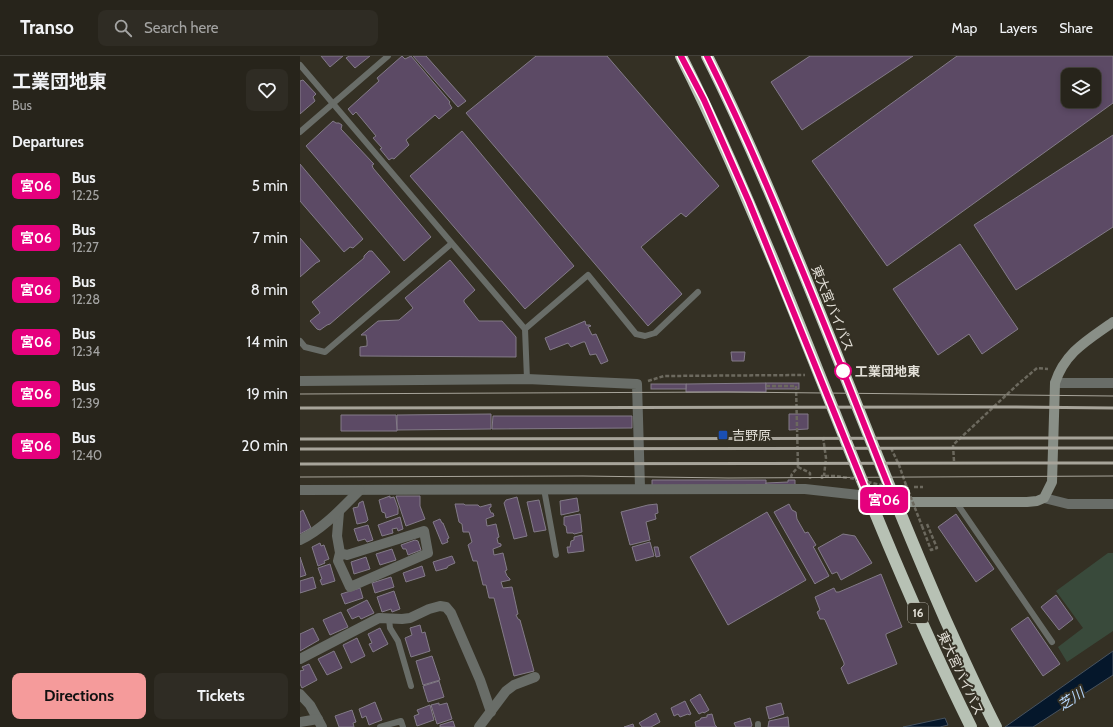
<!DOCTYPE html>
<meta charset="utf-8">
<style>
body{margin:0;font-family:Cabin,"Noto Sans JP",sans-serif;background:#2f2c24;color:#f1f3f6;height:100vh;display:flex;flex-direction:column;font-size:15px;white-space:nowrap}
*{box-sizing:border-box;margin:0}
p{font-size:13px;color:#a4a4a3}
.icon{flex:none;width:22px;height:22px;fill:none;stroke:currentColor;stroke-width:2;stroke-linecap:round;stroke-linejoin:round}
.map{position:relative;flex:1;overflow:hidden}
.details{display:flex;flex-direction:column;background:#27241b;width:300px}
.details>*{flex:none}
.badge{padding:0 8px;border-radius:6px;font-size:14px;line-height:26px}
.fabs{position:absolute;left:761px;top:12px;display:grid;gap:8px}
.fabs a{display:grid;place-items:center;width:40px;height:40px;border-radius:8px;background:#27241b;box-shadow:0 2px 6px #0003,0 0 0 1px #43413a;font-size:20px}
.map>.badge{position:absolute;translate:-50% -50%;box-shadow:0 0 0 2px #fff}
h2{padding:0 12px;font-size:15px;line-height:36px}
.round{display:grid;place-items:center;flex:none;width:42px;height:42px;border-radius:8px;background:#2f2c24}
.headline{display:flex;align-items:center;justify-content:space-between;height:68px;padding:0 12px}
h1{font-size:19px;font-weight:700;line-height:30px}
.primary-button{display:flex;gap:8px;margin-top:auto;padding:8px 12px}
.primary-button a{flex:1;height:46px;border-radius:8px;background:#f59b9b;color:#111;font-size:16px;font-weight:700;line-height:46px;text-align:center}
.primary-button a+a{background:#2f2c24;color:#f1f3f6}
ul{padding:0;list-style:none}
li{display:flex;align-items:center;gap:12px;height:52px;padding:0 12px}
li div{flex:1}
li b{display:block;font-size:15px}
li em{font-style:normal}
li .badge{min-width:44px;font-weight:700;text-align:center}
header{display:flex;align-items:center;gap:24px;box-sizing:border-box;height:56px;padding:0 20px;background:#27241b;border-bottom:1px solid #43413a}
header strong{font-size:19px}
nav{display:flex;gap:22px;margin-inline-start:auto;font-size:14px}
.search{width:280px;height:36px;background:#2f2c24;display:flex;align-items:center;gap:10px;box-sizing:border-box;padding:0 14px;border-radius:8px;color:#a4a4a3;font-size:15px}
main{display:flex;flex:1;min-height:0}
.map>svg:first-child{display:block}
.green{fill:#394a3b}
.water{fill:#05172b;stroke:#48535f}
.building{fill:#5c4a65;stroke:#837b88;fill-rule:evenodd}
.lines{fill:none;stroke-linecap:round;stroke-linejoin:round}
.path{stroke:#6c695e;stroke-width:2.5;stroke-dasharray:4 2;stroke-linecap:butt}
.lane{stroke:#696d68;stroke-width:6}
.street{stroke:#696d68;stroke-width:10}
.secondary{stroke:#898f87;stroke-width:10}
.highway{stroke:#b7c1b4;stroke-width:12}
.tram{stroke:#a7a49a;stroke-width:1}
.rail{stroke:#a7a49a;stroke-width:3}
.path-bridge{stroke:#6c695e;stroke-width:2.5;stroke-dasharray:4 2;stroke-linecap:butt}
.line-casing{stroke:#fff;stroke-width:9}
.line{stroke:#e6007e;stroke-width:6}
.stop-dot{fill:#fff;stroke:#e6007e;stroke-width:2}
.transit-dot{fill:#1a4fb4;stroke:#343024;stroke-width:1.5}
.labels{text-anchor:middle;stroke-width:4;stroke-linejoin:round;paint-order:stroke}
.shield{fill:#343024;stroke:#aeaba2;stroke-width:1}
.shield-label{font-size:12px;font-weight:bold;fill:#e3e0d8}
.street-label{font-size:13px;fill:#e3e0d8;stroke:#343024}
.stop-label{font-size:13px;font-weight:bold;fill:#e3e0d8;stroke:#343024;text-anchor:start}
.poi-label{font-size:13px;fill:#e3e0d8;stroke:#343024;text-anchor:start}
.water-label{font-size:14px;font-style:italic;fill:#b6d6fb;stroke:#343024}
</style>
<header>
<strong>Transo</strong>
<div class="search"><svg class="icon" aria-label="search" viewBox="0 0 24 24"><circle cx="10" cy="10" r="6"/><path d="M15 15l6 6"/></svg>Search here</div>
<nav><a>Map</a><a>Layers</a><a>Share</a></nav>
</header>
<main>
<section class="details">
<div class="headline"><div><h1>工業団地東</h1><p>Bus</p></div><a class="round"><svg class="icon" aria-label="heart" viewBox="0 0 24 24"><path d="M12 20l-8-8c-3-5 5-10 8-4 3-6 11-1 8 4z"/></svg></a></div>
<h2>Departures</h2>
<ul>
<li><span class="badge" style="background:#e6007e;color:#fff">宮06</span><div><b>Bus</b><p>12:25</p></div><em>5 min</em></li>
<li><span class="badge" style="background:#e6007e;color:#fff">宮06</span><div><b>Bus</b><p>12:27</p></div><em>7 min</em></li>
<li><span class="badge" style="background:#e6007e;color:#fff">宮06</span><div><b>Bus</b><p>12:28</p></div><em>8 min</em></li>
<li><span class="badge" style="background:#e6007e;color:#fff">宮06</span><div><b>Bus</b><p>12:34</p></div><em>14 min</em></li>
<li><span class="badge" style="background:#e6007e;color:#fff">宮06</span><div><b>Bus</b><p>12:39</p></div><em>19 min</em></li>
<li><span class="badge" style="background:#e6007e;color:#fff">宮06</span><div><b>Bus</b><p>12:40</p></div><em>20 min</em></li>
</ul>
<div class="primary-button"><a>Directions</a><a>Tickets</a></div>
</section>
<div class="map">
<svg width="813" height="671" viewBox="0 0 813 671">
<rect width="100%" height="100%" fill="#343024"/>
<!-- green -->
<path class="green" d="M808 497H813V575L767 606 758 591 783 572 756 535Z"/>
<!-- water -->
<g class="water">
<path d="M813 595V619L733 671H705Z"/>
<path d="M645 662 648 669 640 671H603Z"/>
</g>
<!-- building -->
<g class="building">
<path d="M21 0H43L30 11Z"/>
<path d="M49 0H70L55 12 46 2Z"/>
<path d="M102 0 105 3 111 0 150 46 149 47 152 52 139 63 135 59 106 84 109 89 94 103 92 102 89 104 80 93 82 92 73 82 76 80 56 56 53 59 48 53 79 25 77 22Z"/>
<path d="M113 0H126L166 45 158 51Z"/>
<path d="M236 0H307L419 130 386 161 381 157 341 191 382 238 348 270 166 57Z"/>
<path d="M510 0H613L502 74 471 26Z"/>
<path d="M657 0H813V47L587 210 512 105ZM768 19H794V45H768Z"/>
<path d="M3 24 16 38 13 41 15 45 0 58V25Z"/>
<path d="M33 65 36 67H39L42 69 41 73 72 106 74 108 72 109 73 112 131 181 104 205 6 90Z"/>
<path d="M162 75 274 210 225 253 110 120Z"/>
<path d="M813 79V171L716 234 674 169Z"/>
<path d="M0 108 63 183 53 192 50 191 44 196 0 145Z"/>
<path d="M0 182 20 205 16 207 0 221Z"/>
<path d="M660 188 718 273 682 298 669 278 638 299 593 233Z"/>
<path d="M69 195H72L90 216 30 268 27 269 20 274 17 273 10 265 20 257 19 255 12 246 64 202V200Z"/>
<path d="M150 204 175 234 164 244V246L179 265H202L216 281V301L60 300V291L67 290V285L66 279H61L78 265 99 264 113 252 105 242Z"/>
<path d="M285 265 286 269H290L291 270 288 271 292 279 296 278 308 305 301 308 296 298 290 299 285 286H283L271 291 268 287 250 294 245 282Z"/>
<path d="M431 296H445L444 305H432Z"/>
<path d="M466 327V336H386V328Z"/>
<rect x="466" y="327" width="33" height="6"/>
<rect x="351" y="328" width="35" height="5"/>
<path d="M191 358V373L97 374V359Z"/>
<path d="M489 358H508V373L489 374Z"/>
<path d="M41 359H96L97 375H41Z"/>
<path d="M193 360H332V372L192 373Z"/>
<path d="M352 424H466V431L352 432Z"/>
<path d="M488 424H495V432L466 431V427L488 426Z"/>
<path d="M90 440V442L94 441 98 452V458L86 462 85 457 82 456 79 444Z"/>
<path d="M96 440H120V450L125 463 106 470Z"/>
<path d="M217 441 227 480 214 483 204 447 206 444Z"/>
<path d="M277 442 279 455 261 459 260 445Z"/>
<path d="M239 444 246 474 234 476 227 446Z"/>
<path d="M63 445 68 464 66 466 57 468 53 452 58 451 59 447Z"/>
<path d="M155 448H164L165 449H178L180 451 191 448V451L189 452 191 457H193L194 460 186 463 187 470 196 468 199 481 197 482 198 487 201 488V490L193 493 194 499 203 497 207 514 205 515 207 520 210 523V524L201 526 203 532 212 531 218 558 216 559 218 563 220 564 234 615 214 620 194 542H189L186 529H183L177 505H173L168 489 172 486 169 476H163L162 468 159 466Z"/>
<path d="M357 448 358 457 355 458 356 463 346 466 350 484 330 489 321 456 348 449Z"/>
<path d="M489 448 492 454 496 456 497 463 505 477 508 476 516 489 513 491 514 492 529 520 516 527 515 528 474 456Z"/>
<path d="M3 454 11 472 0 478V456Z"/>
<path d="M467 456 506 524 428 569 390 501Z"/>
<path d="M280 458 282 476 274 478 273 477H267L266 470 264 469V461Z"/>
<path d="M656 458 694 513 676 526 638 471Z"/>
<path d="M100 461 103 473 98 475 97 472 92 473 93 477 82 480 78 469Z"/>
<path d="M140 463 142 467H143L149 482 147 483 148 486 143 488H142L133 466Z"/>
<path d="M68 469 73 484 67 486 65 483 58 485 54 473Z"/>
<path d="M543 478 555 480 572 507 541 524 537 516 532 518 518 492Z"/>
<path d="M282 479 284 495 268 497 267 491H270L271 485 274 484V481Z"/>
<path d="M115 484 118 485 121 494 108 499 106 493H103L101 489Z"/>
<path d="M350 486 354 500 336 505 332 491Z"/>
<path d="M20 487 21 490 24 489 29 503 24 505 25 507 18 510 12 491Z"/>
<path d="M354 491H358L360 500 356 501Z"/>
<path d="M92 493 96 504 80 509 76 498Z"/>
<path d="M152 500 155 507 148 510 147 512 136 515 133 506Z"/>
<path d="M0 501 6 519 0 521Z"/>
<path d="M66 501 70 513 54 518 51 506Z"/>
<path d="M30 508 35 525 22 529 20 524 22 523 18 512Z"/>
<path d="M122 510 125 520 106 526 103 517Z"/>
<path d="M581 518 602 571 586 578V580L597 608 548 628 541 612 544 609V607L525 564 524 563H520L517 556 520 554 515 541 534 532 536 536H539Z"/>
<path d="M13 521 16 532 0 537V525Z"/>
<path d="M91 521 94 531 75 537 72 527Z"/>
<path d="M60 532 63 542 45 548 41 538Z"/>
<path d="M94 535 100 553 92 556 91 553 82 556 77 541Z"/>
<path d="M756 539 773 563 759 574 741 551Z"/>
<path d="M67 544 74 557 61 563 59 560 52 563 47 554Z"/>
<path d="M41 556 48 571 30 579 23 564Z"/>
<path d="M728 561 760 608 743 620 711 573Z"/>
<path d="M120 569 122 577 125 576 130 595 111 601 105 582 112 579 110 572Z"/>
<path d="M13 572 19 584 0 595V578Z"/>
<path d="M80 572 88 588 73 596 69 588 72 587 68 578Z"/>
<path d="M57 582 65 600 51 607 43 589Z"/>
<path d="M34 595 42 612 27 619 18 603Z"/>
<path d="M132 600 140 624 123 629 116 605Z"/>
<path d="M9 608 17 624 2 632 0 628V615L4 614 2 611Z"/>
<path d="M139 625 144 641 128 646 123 630Z"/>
<path d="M400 638 409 654 404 657 403 656 399 658 390 644Z"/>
<path d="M385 645 391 658 389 659 388 658 380 661 378 658 374 660 371 652Z"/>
<path d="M75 646 82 664 69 669 66 660 62 662 59 653Z"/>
<path d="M139 647V649L147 647 152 663 137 668 131 649Z"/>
<path d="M481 647 484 658 469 663 466 651Z"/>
<path d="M130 649 134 664 117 670 114 660 119 658 117 654Z"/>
<path d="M52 654 56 666 53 667 54 671H39L35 660Z"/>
<path d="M356 657 360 666 351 671H342L339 667Z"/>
<path d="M412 658 415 669 417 671H396L395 666 400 664 401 662 407 661V659Z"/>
<path d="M488 661 489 671H468L469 665Z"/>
<path d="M450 662 452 669 451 671H436L434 667Z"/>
<path d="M153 665 155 671H140V669Z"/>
<path d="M333 668 334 671H324Z"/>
</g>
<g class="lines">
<!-- path -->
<g class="path">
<path d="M348 325 364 320 505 319"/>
<path d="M466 330H496L498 411 492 418 491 421"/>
<path d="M523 381 526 402 524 420"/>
<path d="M591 392 599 409 606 429"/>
<path d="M654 405 653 389 717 329 737 312 748 313"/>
<path d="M498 411 510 417V423"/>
<path d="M522 423V420H536L548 422"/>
<path d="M614 431H623"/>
<path d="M622 470 631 494 637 492 627 468"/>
</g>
<!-- lane -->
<g class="lane">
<path d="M0 9 225 273 227 323"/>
<path d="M0 76 88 0"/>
<path d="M225 273 288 219 336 278 345 280 355 277 398 236"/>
<path d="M0 285 5 291 25 296 151 188"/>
<path d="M244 433 256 499"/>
<path d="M656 446 752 586"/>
<path d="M89 563 90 572 98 585 111 630"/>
<path d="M458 668V671"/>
<path d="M80 671 101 665 103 671"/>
</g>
<!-- street -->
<g class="street">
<path d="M0 325 227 323 337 328 340 432"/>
<path d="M755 327H813"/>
<path d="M0 434 505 433 568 440"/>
<path d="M744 442 768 448H813"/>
<path d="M39 456 37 480 40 497 47 499 124 475 128 497 50 531 38 505 40 497"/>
<path d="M0 484C23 473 42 452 60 434"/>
<path d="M0 603 79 562 102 563 110 562 129 553 140 550 146 551 151 557 180 624 191 656"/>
<path d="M0 638 10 649 22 671"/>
<path d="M0 666 18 663"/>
<path d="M179 671 206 635 214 629 235 621"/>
</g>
<!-- secondary -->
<path class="secondary" d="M568 440 595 446H727L737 445 744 442 752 426 755 327C765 296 788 284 813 266"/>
<!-- highway -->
<g class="highway">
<path d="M381 0C416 69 446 140 476 211 539 365 597 522 671 671"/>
<path d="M407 0C440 65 469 133 497 201 547 322 593 445 646 565 662 600 678 636 696 671"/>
</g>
<!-- tram -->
<g class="tram">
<path d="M0 338 427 336 813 340"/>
<path d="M0 421 283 420 428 422 813 420"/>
</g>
<!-- rail -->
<g class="rail">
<path d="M0 352 709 351 813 352"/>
<path d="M0 383 813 382"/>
<path d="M0 393 813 392"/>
<path d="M0 408 813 407"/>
</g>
<!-- path-bridge -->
<g class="path-bridge">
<path d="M550 422 608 435"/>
<path d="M606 429 622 470"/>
</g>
</g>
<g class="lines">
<!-- line casing -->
<g class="line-casing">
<path id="line" d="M381 0 404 44 449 146 568 440 595 446C561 361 528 275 492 190 466 126 438 62 407 0"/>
</g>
<!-- line -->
<use href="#line" class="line"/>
</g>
<!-- markers -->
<circle class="stop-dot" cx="543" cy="315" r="8"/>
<rect class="transit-dot" x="418" y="374" width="10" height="10" rx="2"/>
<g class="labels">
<!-- shield labels -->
<rect class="shield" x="608" y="547" width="20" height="20" rx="3"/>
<g class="shield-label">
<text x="618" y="561">16</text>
</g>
<!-- street labels -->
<g class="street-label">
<text transform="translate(533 252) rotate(68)" y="5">東大宮バイパス</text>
<text transform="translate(661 617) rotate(65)" y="5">東大宮バイパス</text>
</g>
<!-- stop labels -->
<g class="stop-label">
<text x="555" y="320">工業団地東</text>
</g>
<!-- poi labels -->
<g class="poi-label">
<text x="432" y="384">吉野原</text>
</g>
<!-- water labels -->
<g class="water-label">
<text transform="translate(771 643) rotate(-33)" y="5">芝川</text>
</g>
</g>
</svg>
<div class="fabs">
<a><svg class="icon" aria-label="layers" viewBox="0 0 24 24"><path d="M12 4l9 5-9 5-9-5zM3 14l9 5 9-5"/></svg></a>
</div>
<b class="badge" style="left:584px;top:444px;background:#e6007e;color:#fff">宮06</b>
</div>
</main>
